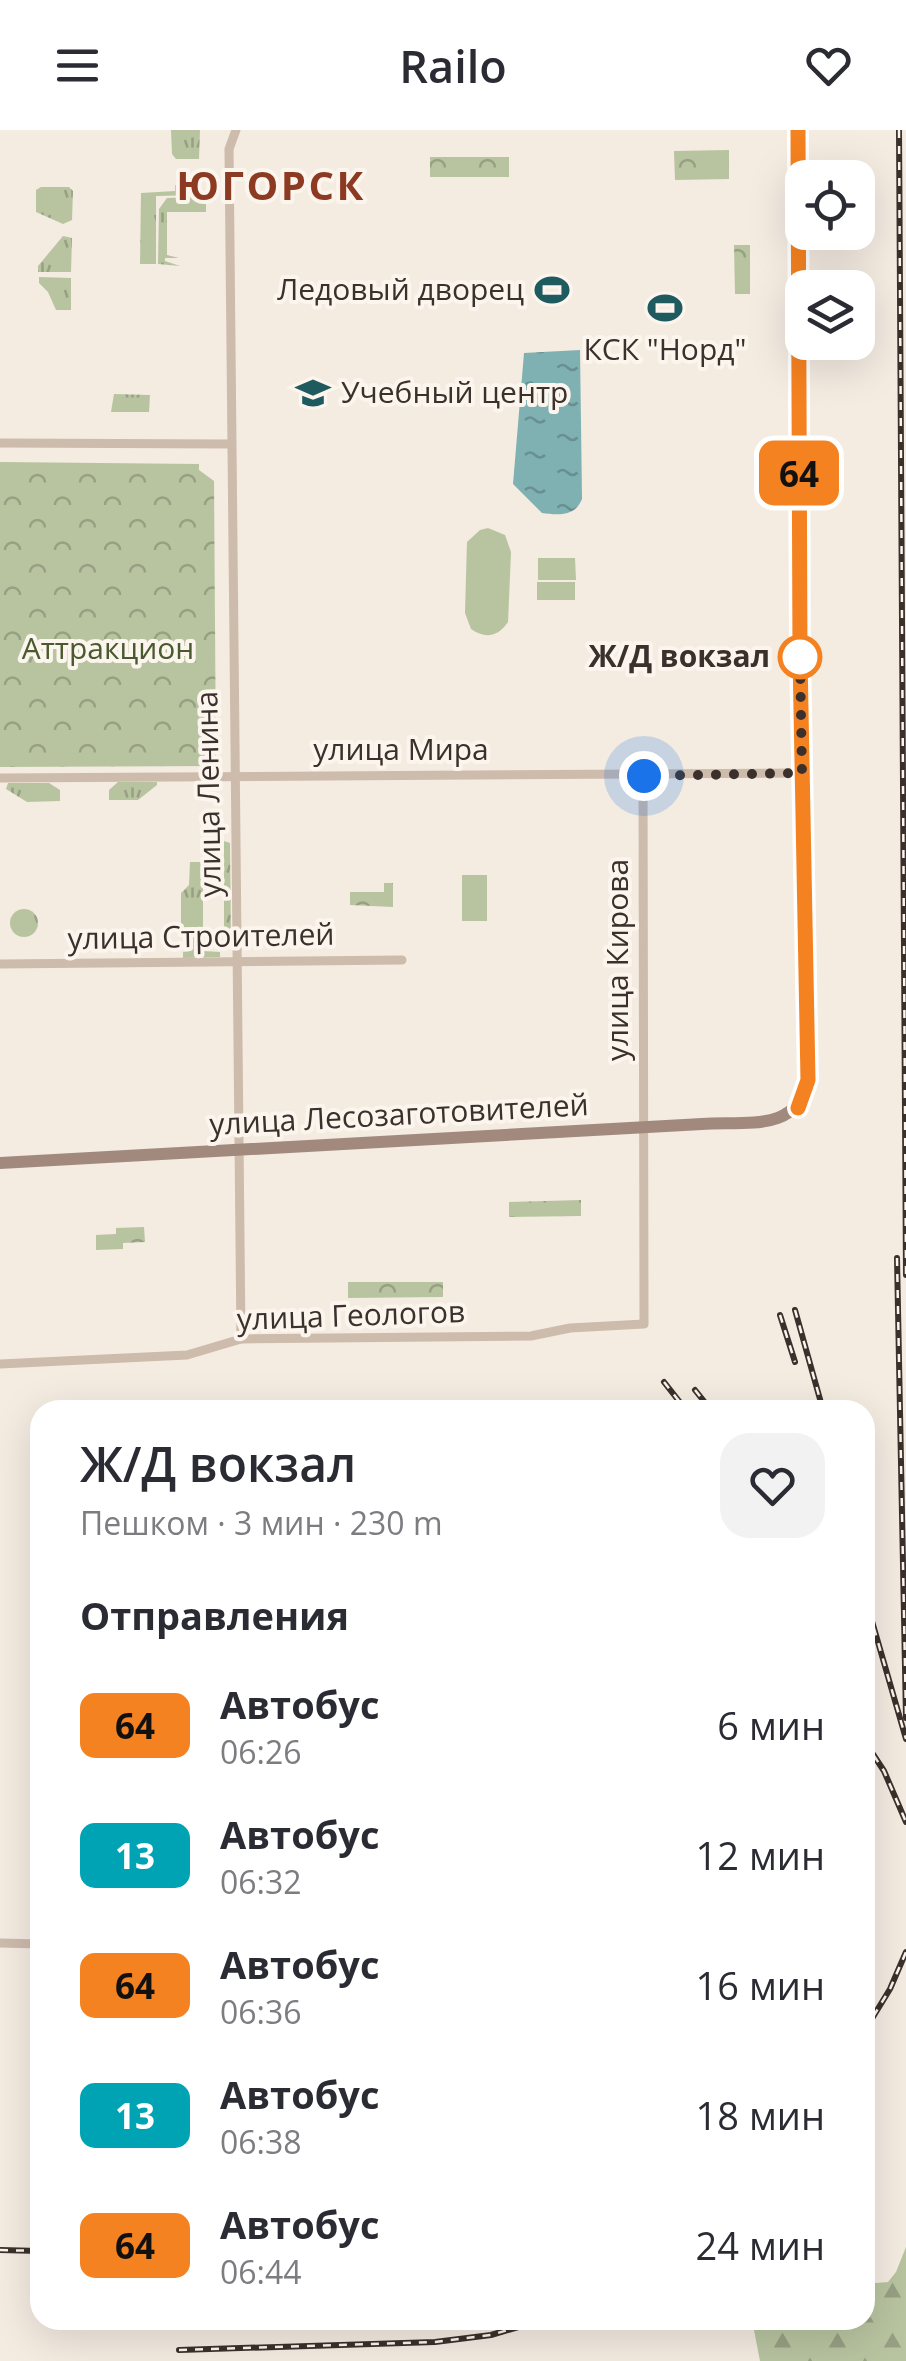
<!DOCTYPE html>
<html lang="ru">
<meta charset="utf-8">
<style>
body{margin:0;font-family:"Open Sans",sans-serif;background:#f2f2f3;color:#2b2b33;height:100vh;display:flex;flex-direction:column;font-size:38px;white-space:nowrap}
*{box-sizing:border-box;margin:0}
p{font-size:32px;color:#7c7c81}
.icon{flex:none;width:55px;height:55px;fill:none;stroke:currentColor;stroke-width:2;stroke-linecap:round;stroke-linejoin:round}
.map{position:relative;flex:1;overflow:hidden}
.sheet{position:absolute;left:30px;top:1270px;width:845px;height:930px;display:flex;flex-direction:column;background:#fff;border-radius:30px;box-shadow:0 10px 40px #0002}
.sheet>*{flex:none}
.badge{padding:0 20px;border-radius:15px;font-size:35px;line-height:65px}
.fabs{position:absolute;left:785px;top:30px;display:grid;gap:20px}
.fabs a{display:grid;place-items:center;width:90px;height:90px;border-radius:20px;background:#fff;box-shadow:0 10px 40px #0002;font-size:50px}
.you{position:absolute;width:50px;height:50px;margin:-25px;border:8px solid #fff;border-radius:50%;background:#1a73e8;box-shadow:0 0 0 15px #1a73e833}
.map>.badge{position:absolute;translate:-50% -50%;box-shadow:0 0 0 5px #fff}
h2{padding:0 50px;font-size:38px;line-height:90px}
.round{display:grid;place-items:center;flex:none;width:105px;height:105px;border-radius:30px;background:#f2f2f3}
.headline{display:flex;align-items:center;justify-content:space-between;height:170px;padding:0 50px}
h1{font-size:48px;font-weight:600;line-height:75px}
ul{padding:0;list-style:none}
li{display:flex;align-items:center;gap:30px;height:130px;padding:0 50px}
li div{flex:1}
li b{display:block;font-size:38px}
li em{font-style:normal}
li .badge{min-width:110px;font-weight:700;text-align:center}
header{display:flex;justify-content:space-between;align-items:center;height:130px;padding:0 50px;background:#fff;font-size:45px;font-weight:600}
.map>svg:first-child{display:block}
.grass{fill:url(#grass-tufts)}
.forest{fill:url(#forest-firs)}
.park{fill:url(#park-crowns)}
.pitch{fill:#b8c4a0}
.water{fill:url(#water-ripples)}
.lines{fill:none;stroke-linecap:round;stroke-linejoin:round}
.street{stroke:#cdbbac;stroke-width:9}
.secondary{stroke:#a18a7d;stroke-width:12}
.rail-casing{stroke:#3b302b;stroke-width:6}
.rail{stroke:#fbf5ee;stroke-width:2.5;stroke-dasharray:8;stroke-linecap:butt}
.line-casing{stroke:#fff;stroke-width:22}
.line{stroke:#f58220;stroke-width:15}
.walk{stroke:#3b302b;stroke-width:10;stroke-dasharray:0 18}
.stop-dot{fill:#fff;stroke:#f58220;stroke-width:5}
.labels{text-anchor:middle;stroke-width:8;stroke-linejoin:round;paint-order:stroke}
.poi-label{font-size:30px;fill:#3b302b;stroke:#fbf5ee;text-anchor:end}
.park-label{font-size:30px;fill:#4a5a2e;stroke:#fbf5ee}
.stop-label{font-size:30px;font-weight:bold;fill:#3b302b;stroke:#fbf5ee;text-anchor:end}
.street-label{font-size:30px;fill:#3b302b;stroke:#fbf5ee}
.district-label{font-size:40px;font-weight:bold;letter-spacing:2.5px;fill:#8c3b22;stroke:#fbf5ee}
</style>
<header><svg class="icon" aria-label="menu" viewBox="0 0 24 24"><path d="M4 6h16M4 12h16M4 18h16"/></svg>Railo<svg class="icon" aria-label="heart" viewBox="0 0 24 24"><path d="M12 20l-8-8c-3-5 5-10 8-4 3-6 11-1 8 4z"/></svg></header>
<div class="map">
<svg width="906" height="2231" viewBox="0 0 906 2231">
<defs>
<pattern id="grass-tufts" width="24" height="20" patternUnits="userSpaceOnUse" patternTransform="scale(2.5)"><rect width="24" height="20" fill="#b8c4a0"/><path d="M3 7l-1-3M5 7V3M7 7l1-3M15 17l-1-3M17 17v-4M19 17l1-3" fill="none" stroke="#97a083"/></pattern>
<pattern id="forest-firs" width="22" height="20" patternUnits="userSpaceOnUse" patternTransform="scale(2.5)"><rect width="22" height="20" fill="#b8c4a0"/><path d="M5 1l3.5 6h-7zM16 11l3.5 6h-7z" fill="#97a083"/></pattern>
<pattern id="park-crowns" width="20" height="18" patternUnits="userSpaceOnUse" patternTransform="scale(2.5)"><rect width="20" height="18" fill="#b8c4a0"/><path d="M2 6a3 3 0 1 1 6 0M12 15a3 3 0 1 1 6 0" fill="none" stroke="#97a083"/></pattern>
<pattern id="water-ripples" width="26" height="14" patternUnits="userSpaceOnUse" patternTransform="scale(2.5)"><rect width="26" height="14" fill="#7fb0b2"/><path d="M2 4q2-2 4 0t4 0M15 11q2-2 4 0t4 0" fill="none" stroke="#699091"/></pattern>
</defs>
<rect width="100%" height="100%" fill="#f4ebe1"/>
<!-- grass -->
<g class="grass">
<path d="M171 0H200L199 29H176L172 24Z"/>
<path d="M175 55 198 56V65L156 66V134H140L141 63 175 61Z"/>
<path d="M41 57H69L73 61 72 90 63 94 36 82V60Z"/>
<path d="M202 67V73H206V82H167V125L179 128H165V131L180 136 158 134 159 79 167 68Z"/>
<path d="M63 106 72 108 71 142H38V136Z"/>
<path d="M39 147 71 148V180H56L48 162 39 153Z"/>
<path d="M114 264 150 265 149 282H111Z"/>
<path d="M118 652H157V655L138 670H109V660Z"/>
<path d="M8 653H49L60 660V671L27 672 6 659Z"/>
<path d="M224 711 230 713 231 808 227 811H224Z"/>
<path d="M190 732H203V821L220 822V827L183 828V822L191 821 193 804 186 803 181 798V763L189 755Z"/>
<circle cx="24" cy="793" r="14"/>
</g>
<!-- forest -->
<path class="forest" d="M906 2117V2231H760L752 2190H865V2148L876 2153 888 2152 896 2142Z"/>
<!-- park -->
<g class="park">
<path d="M729 20V49L675 50 674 21Z"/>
<rect x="430" y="27" width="79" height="20"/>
<path d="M734 115H750V164H735Z"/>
<path d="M0 332 199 334V340L214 351 216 636 0 637Z"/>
<path d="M384 753H393V777L350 775V762H384Z"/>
<path d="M581 1070V1086L509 1087V1072Z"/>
<path d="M144 1097 145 1112 123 1113V1119L96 1120V1105L116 1104V1098Z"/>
<path d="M348 1152H443V1167L348 1168Z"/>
</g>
<!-- pitch -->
<g class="pitch">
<path d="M488 398 505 405 511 422 508 492C498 507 485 509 471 499L465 483 467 412 480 400Z"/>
<path d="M538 428H575L576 450H538Z"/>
<rect x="537" y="452" width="38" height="18"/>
<rect x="462" y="745" width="25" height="46"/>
</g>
<!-- water -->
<path class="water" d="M580 220 582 369C575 387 558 385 542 383L513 354 524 223Z"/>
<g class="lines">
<!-- street -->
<g class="street">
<path d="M236 0 229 19 241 1209"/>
<path d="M0 313 231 314"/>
<path d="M0 648 803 643"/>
<path d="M0 834 402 830"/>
<path d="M0 1234 187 1225 241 1209 531 1206 570 1198 644 1194 643 645"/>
<path d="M0 1813 40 1814"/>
</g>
<!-- secondary -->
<path class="secondary" d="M0 1033 702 994C744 991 799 1003 807 950L800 526 798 0"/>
<!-- rail casing -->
<g class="rail-casing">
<g id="rail">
<path d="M899 0 906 1145"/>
<path d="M897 1128 906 1588"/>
<path d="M795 1180 823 1280"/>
<path d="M780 1185 795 1232"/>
<path d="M664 1252 686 1280"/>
<path d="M695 1260 711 1280"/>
<path d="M865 1467 906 1609"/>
<path d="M865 1612 884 1641 906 1692"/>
<path d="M865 1900 890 1859 906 1822"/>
<path d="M0 2120 40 2121"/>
<path d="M179 2220 435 2212 491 2205 542 2190"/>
</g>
</g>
<!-- rail -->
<use href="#rail" class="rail"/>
</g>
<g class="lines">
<!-- line casing -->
<g class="line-casing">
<path id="line" d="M798 0 800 526 808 950 798 978"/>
</g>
<!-- line -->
<use href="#line" class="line"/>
<!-- walk -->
<path class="walk" d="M644 646 802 643 800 527"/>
</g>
<!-- icons -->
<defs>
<g id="stadium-bare" transform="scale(2.7)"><path d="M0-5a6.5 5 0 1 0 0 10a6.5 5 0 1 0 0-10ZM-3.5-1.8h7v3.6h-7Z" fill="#1f5a5e" stroke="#fbf5ee" stroke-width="2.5" paint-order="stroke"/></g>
<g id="university-bare" transform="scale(2.7)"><path d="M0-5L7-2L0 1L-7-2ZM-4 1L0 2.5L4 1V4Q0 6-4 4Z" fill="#1f5a5e" stroke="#fbf5ee" stroke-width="2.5" paint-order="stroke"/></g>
</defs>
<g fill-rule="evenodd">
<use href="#stadium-bare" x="552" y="160"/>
<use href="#stadium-bare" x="665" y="178"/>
<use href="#university-bare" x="313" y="263"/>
</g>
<!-- markers -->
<circle class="stop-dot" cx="800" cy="527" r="20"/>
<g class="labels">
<!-- poi labels -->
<g class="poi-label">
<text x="524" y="170">Ледовый дворец</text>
<text x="665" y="230" text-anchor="middle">КСК "Норд"</text>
<text x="341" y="273" text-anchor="start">Учебный центр</text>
</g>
<!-- park labels -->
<g class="park-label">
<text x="108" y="529">Аттракцион</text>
</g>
<!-- stop labels -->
<g class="stop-label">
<text x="770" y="537">Ж/Д вокзал</text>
</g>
<!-- street labels -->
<g class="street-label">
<text x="401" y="630">улица Мира</text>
<text transform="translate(209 664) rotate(-91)" y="10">улица Ленина</text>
<text transform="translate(201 807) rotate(-1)" y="10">улица Строителей</text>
<text transform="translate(618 830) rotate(-90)" y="10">улица Кирова</text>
<text transform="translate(399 985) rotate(-3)" y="10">улица Лесозаготовителей</text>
<text transform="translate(351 1186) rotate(-2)" y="10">улица Геологов</text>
</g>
<!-- district labels -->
<g class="district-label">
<text x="271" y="70">ЮГОРСК</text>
</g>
</g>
</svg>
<div class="fabs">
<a><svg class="icon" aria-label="locate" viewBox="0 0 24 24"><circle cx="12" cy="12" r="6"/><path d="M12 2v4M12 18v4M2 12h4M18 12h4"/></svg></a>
<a><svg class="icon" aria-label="layers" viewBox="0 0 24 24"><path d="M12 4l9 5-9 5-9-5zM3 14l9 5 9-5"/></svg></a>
</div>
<div class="you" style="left:644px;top:646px"></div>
<b class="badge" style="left:799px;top:343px;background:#f58220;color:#111">64</b>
<section class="sheet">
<div class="headline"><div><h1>Ж/Д вокзал</h1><p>Пешком · 3 мин · 230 m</p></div><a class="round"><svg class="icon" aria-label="heart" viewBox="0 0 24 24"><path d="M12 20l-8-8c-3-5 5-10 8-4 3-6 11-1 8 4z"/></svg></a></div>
<h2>Отправления</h2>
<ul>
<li><span class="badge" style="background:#f58220;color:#111">64</span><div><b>Автобус</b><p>06:26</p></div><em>6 мин</em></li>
<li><span class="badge" style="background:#00a3b4;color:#fff">13</span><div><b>Автобус</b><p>06:32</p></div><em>12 мин</em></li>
<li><span class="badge" style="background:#f58220;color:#111">64</span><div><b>Автобус</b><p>06:36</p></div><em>16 мин</em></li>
<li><span class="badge" style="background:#00a3b4;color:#fff">13</span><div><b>Автобус</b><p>06:38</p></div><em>18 мин</em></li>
<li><span class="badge" style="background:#f58220;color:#111">64</span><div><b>Автобус</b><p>06:44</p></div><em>24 мин</em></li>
</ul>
</section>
</div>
